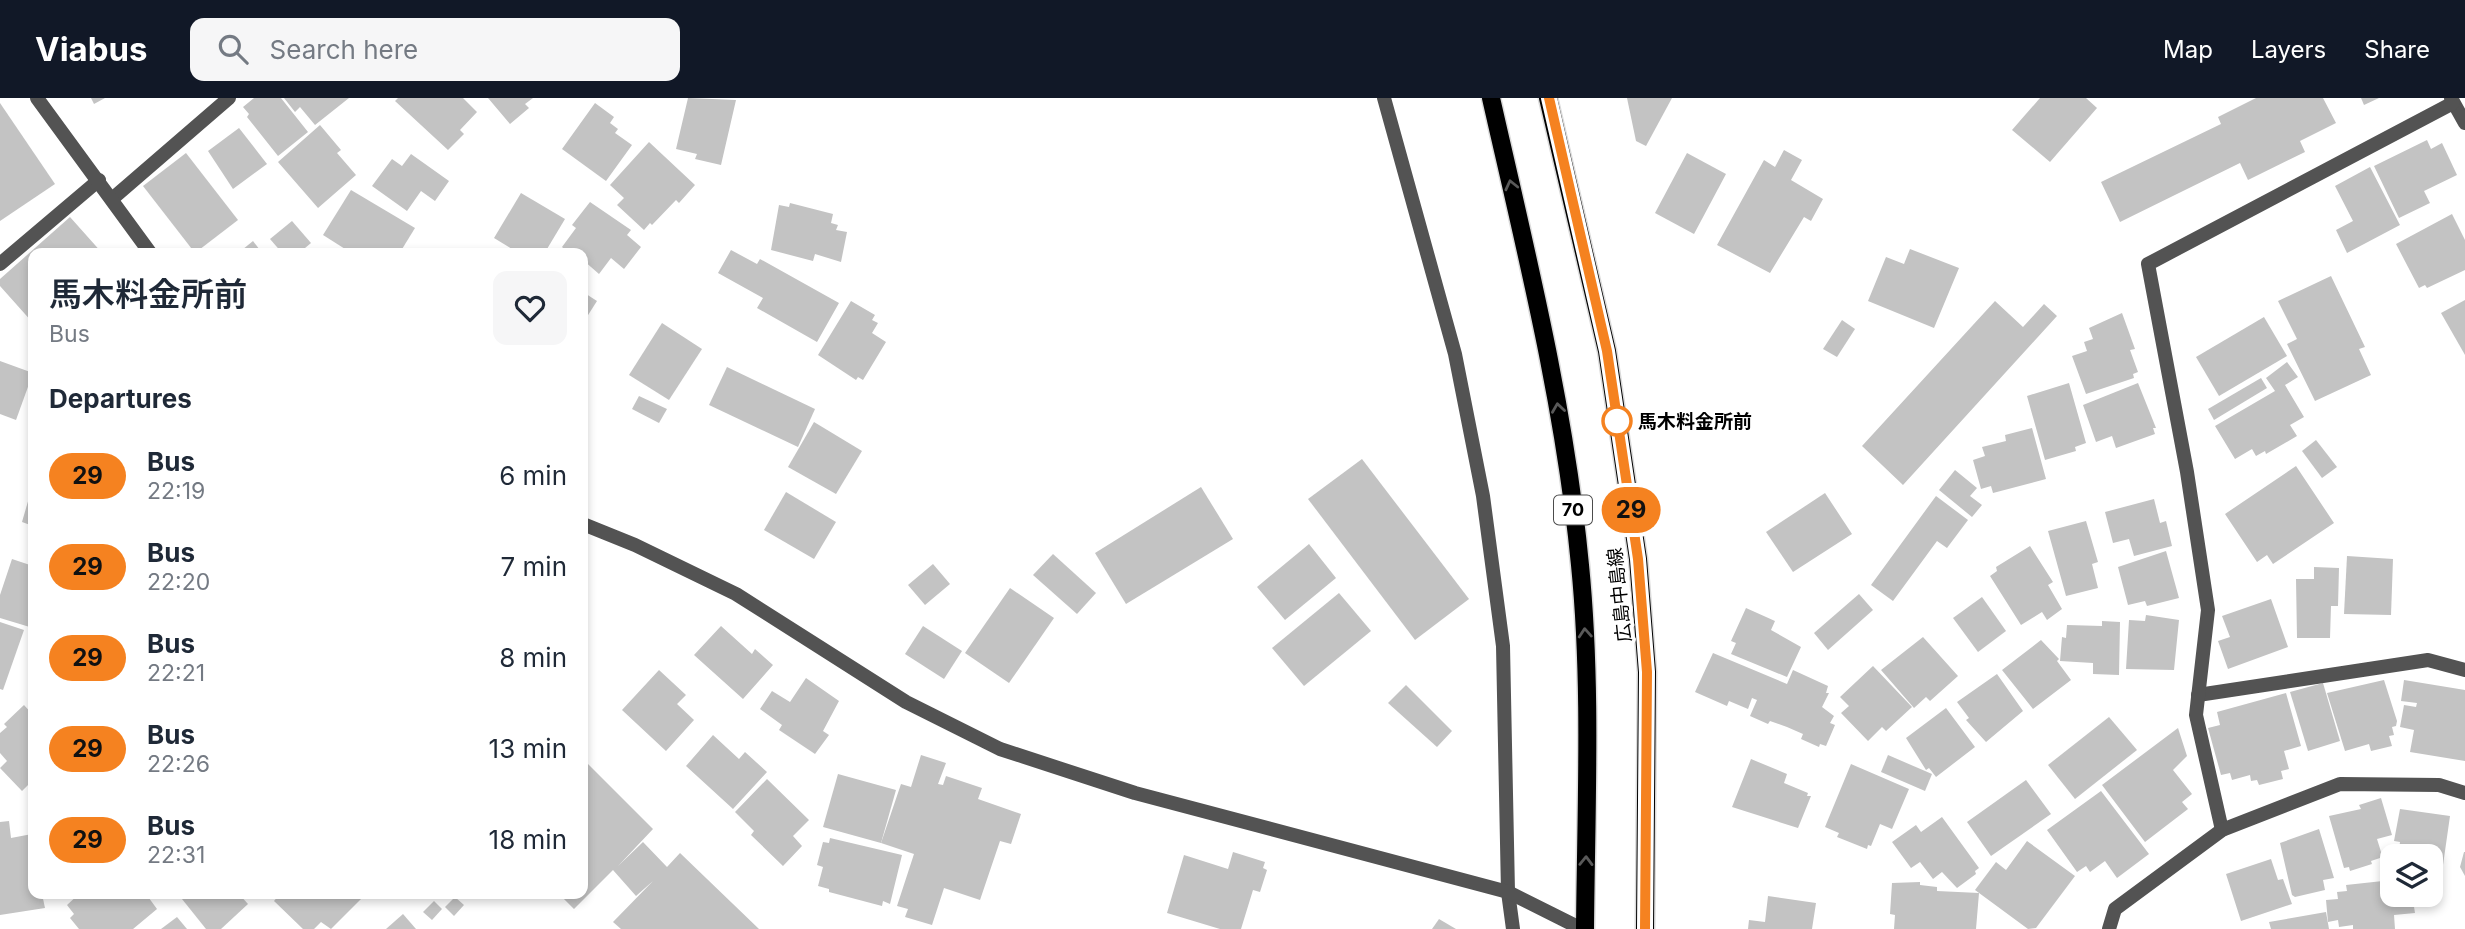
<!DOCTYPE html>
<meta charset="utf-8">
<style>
body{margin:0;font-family:Inter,"Noto Sans JP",sans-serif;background:#f6f6f7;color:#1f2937;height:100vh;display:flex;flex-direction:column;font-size:26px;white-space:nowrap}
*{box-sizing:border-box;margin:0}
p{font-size:23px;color:#747a83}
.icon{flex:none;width:38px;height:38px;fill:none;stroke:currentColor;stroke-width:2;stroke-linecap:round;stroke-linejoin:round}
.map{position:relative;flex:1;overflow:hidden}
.drawer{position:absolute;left:28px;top:150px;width:560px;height:651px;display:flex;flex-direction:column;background:#fff;border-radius:14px;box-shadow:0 4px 10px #0003}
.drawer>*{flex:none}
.badge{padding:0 14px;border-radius:23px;font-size:24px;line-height:46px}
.buttons{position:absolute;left:2380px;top:746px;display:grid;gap:14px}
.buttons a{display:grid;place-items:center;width:63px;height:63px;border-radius:14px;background:#fff;box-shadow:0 4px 10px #0003;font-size:35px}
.map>.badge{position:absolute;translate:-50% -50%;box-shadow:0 0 0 4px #fff}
h2{padding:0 21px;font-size:26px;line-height:63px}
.round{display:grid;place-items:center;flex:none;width:74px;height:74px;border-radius:14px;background:#f6f6f7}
.overview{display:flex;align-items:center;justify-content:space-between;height:119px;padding:0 21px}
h1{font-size:33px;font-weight:600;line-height:52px}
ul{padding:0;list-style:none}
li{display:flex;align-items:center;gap:21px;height:91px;padding:0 21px}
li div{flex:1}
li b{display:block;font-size:26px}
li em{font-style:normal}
li .badge{min-width:77px;font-weight:700;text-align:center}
header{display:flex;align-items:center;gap:42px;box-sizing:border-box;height:98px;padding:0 35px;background:#111827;color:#fff}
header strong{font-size:33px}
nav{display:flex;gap:38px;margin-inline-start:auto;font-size:24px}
.search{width:490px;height:63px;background:#f6f6f7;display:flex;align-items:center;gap:18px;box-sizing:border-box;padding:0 24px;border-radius:14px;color:#747a83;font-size:26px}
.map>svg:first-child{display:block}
.building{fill:#c3c3c3}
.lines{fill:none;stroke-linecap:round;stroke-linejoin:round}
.primary-casing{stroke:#dbdbdb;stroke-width:21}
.minor{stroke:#535353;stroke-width:14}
.tertiary{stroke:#535353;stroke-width:14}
.primary{stroke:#000;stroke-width:18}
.oneway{stroke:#595959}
.line-casing{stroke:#fff;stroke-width:16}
.line{stroke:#f58220;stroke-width:10}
.stop-dot{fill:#fff;stroke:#f58220;stroke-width:3.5}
.labels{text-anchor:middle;stroke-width:7;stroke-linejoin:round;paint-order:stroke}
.shield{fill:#fff;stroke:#4c4c4c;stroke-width:2}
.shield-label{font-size:18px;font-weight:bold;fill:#000}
.stop-label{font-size:19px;font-weight:bold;fill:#000;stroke:#fff;text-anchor:start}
.street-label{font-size:19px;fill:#000;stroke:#fff}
</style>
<header>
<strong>Viabus</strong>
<div class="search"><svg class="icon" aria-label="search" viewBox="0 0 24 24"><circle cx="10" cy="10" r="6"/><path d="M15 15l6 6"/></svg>Search here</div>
<nav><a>Map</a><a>Layers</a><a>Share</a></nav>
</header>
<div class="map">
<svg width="2465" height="831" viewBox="0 0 2465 831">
<rect width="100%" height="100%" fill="#fff"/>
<!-- building -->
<g class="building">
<path d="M91 0H105L94 6Z"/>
<path d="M254 0H281L308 34 278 58 247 19 249 16 243 9Z"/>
<path d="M284 0H349L315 27 300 9 295 14Z"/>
<path d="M398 0H463L477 14 460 32 464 36 448 52 395 3Z"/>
<path d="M488 0H533L525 6 529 10 510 26Z"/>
<path d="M688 0 736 2 721 67 695 61 697 56 676 51Z"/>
<path d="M1627 0H1672L1646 48 1636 43Z"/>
<path d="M2040 0H2086L2097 10 2050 64 2012 32Z"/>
<path d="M2256 0H2323L2336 25 2300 43 2305 54 2248 82 2240 65 2120 124 2101 84 2221 26 2218 19Z"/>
<path d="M2361 0H2379L2364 7Z"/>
<path d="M0 5 55 86 0 123Z"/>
<path d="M595 5 614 19 610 25 618 31 615 35 632 47 606 83 562 51Z"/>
<path d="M320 27 341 52 337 55 356 77 318 110 278 64Z"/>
<path d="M239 30 267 66 233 91 208 53Z"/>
<path d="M2427 42 2431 51 2442 45 2457 77 2424 93 2430 105 2399 120 2374 68Z"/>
<path d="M649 44 695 87 679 105 676 102 652 127 650 125 644 132 617 107 624 100 610 87Z"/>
<path d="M1784 52 1802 62 1791 82 1823 101 1811 123 1804 119 1770 175 1717 147 1764 62 1775 69Z"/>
<path d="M186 55 238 122 195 155 143 88Z"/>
<path d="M1687 55 1726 76 1694 136 1655 115Z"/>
<path d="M411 56 449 83 435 103 421 93 407 113 372 88 392 61 402 68Z"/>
<path d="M2370 69 2400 127 2347 155 2336 132 2353 123 2335 88Z"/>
<path d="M351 92 415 130 399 156H353L323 137Z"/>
<path d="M521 95 565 121 544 156H520L494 140Z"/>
<path d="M590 104 631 132 627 137 641 149 624 171 611 160 599 176 583 162V156H570L562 149 576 130 572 127Z"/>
<path d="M790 105 833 116 831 125 838 127 836 132 847 134 841 164 815 156 813 163 771 152 779 107 789 109Z"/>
<path d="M2452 116 2465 142V172L2427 190 2425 187 2419 190 2396 146Z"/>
<path d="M70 119 103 156H33V225L0 188V181Z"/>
<path d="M292 123 311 145 298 156H283L270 141Z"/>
<path d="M253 143 263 156H237Z"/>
<path d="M1910 151 1959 170 1934 230 1868 203 1886 159 1904 166Z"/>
<path d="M731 152 757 166 760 161 839 205 817 244 757 210 763 200 718 175Z"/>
<path d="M2331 178 2365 249 2359 251 2371 277 2315 303 2287 246 2297 241 2278 203Z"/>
<path d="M583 194 597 203 583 225Z"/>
<path d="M2465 202V257L2441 215Z"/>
<path d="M851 203 875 217 872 222 878 225 872 235 886 244 863 282 858 279 856 282 818 257Z"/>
<path d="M1995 203 2023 229 2044 206 2057 218 1903 387 1862 348Z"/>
<path d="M2122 215 2135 251 2130 252 2138 274 2133 276 2134 280 2086 296 2072 258 2087 253 2084 244 2093 241 2089 230Z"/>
<path d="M2264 219 2287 258 2219 298 2196 259Z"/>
<path d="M1842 222 1855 231 1837 259 1823 251Z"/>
<path d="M662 225 702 251 669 302 629 277Z"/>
<path d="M0 263 33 275 16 322 0 316Z"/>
<path d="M2287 264 2298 279 2285 287 2304 319 2290 327 2297 338 2266 356 2265 353 2256 358 2252 351 2235 361 2215 328 2275 293 2266 280Z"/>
<path d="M727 269 815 311 798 349 709 307Z"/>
<path d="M2261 280 2267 290 2214 322 2208 311Z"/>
<path d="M2069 285 2086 345 2075 349 2076 353 2045 362 2027 298Z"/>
<path d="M2138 285 2156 330H2153L2155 336 2116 350 2112 338 2096 344 2083 307Z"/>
<path d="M639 298 667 311 659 325 632 311Z"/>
<path d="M814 324 862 353 836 396 788 369Z"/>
<path d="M2032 330 2046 381 1993 395 1991 388 1981 391 1973 362 1985 358 1982 349 2006 343 2005 337Z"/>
<path d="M2316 342 2337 369 2322 380 2302 353Z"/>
<path d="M1362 361 1469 501 1415 542 1308 401Z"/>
<path d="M2296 368 2334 425 2273 466 2267 457 2257 464 2225 416Z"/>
<path d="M1955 372 1977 390 1970 398 1982 407 1972 419 1939 392Z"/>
<path d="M33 386V428L22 424Z"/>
<path d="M1201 389 1233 441 1126 506 1095 455Z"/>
<path d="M786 394 836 424 814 461 764 432Z"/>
<path d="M1825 395 1852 436 1793 474 1766 434Z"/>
<path d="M1936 398 1968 422 1947 450 1937 443 1893 503 1871 487Z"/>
<path d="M2154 401 2160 425 2166 423 2172 448 2134 458 2129 441 2113 445 2105 414Z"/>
<path d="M2086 423 2098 464 2092 466 2098 490 2066 498 2048 433Z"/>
<path d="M1309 446 1336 480 1285 522 1257 489Z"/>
<path d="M2030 448 2053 484 2048 487 2062 511 2047 522 2042 514 2021 527 1990 478 1997 473 1996 469Z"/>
<path d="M2166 453 2179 500 2147 508 2145 503 2128 507 2118 469Z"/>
<path d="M1053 456 1096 495 1077 516 1033 477Z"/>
<path d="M2347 458 2393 461 2391 517 2344 516Z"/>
<path d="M12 461 33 468V530L0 520V497Z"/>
<path d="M933 466 950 486 925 507 908 487Z"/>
<path d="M2314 469 2339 470 2338 508H2331L2330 540H2297L2296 481H2314Z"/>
<path d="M1010 490 1054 520 1009 585 965 555Z"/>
<path d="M1339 495 1371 533 1304 588 1272 550Z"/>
<path d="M1859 496 1873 512 1828 552 1814 535Z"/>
<path d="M1982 499 2006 533 1978 554 1953 520Z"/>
<path d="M2271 501 2288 549 2228 571 2218 543 2230 539 2222 518Z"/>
<path d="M1746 510 1775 523 1771 532 1801 549 1787 579 1731 556 1736 545 1731 543Z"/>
<path d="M2146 517 2179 522 2174 572 2126 571 2129 522 2145 523Z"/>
<path d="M2102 523 2120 524 2119 577 2093 576V565L2060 563 2062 539 2066 540 2067 527 2102 528Z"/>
<path d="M0 524 24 532 3 592 0 591Z"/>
<path d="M721 528 752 556 755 551 773 567 743 601 694 557Z"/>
<path d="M923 528 962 553 944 581 905 556Z"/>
<path d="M1923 539 1958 578 1930 603 1926 599 1914 610 1881 572Z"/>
<path d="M2041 542 2059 561 2057 563 2071 582 2033 611 2002 572Z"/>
<path d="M1713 555 1787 586 1793 572 1828 588 1826 595H1829L1822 609 1834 618 1830 625 1835 627 1826 648 1820 646 1819 649 1801 641 1803 636 1787 629 1770 623 1768 626 1750 618 1757 602 1752 600 1748 611 1729 603 1727 608 1695 594Z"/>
<path d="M1873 568 1912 609 1886 633 1882 629 1868 643 1841 615 1849 608 1840 599Z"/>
<path d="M659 572 686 597 677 606 694 622 666 653 622 612Z"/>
<path d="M1997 576 2023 613 1986 644 1966 622 1969 620 1957 604Z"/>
<path d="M806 580 839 603 823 633 829 637 815 656 779 632 782 627 760 611 772 593 790 604Z"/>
<path d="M2384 582 2397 623 2396 628 2392 629 2394 637 2389 638 2392 648 2371 653 2369 646 2345 653 2327 595Z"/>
<path d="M2404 582 2465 592V663L2410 654 2414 632 2400 629 2404 607 2416 609 2417 605 2401 603Z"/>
<path d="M2323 585 2340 643 2308 653 2290 594Z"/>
<path d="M1406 587 1452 633 1437 649 1388 605Z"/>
<path d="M2286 595 2301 648 2284 653 2289 671 2281 673 2283 681 2259 687 2257 682 2251 683 2250 677 2232 682 2230 675 2221 677 2208 630 2220 627 2217 614Z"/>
<path d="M24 607 33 617V682L22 693 0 670 7 663 0 655V635L7 629 4 626Z"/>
<path d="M1946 610 1975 649 1936 679 1929 670 1926 672 1906 640Z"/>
<path d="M2109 619 2137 652 2075 701 2048 667Z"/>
<path d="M2178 630 2187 658 2173 672 2192 696 2182 704 2188 711 2145 744 2102 687Z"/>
<path d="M713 637 739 661 745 654 767 674 733 711 686 668Z"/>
<path d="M921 657 946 665 938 686 943 687 946 678 982 690 978 701 1021 716 1011 746 1000 743 980 802 944 790 932 827 905 819 908 811 897 808 914 756 881 745 901 686 911 689Z"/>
<path d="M1888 657 1932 676 1925 693 1881 674Z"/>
<path d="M1751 661 1787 676 1784 685 1808 695 1807 698H1811L1798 730 1732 709Z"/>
<path d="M586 664 653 731 618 768 643 744 667 769 680 755 759 831H621L613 824 653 783 636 798 613 772 574 811 559 796H583V667Z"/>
<path d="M1851 666 1909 691 1892 731 1880 726 1871 748 1868 747 1867 751 1837 739 1839 735 1825 729Z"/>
<path d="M838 676 896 692 881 745 823 729Z"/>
<path d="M767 681 809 722 793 738 802 748 783 768 751 737 754 733 735 714Z"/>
<path d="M2026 682 2051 716 1991 758 1967 724Z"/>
<path d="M2101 693 2149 756 2117 780 2105 763 2090 774 2086 768 2077 774 2047 732Z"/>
<path d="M2381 700 2392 737 2377 741 2382 757 2380 760 2371 763 2372 766 2350 773 2349 769 2344 770 2329 718 2361 711 2359 707Z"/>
<path d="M2400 711 2450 718 2442 774 2431 773V758H2398L2400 744 2394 743Z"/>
<path d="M1942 719 1979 770 1975 773 1976 776 1957 790 1942 774 1933 781 1920 764 1911 770 1892 744 1916 727 1921 734Z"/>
<path d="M9 723 11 740 32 736 33 796H42L45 810 0 817V724Z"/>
<path d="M2319 731 2334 780 2323 782 2325 792 2295 799 2292 797 2280 745Z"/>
<path d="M830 740 902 757 890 806 883 803 882 808 829 794V791L818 788 823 769 817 767 823 744 829 745Z"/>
<path d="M2027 743 2075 778 2036 830 2028 831 1975 792 1996 764 2006 772Z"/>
<path d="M1233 754 1265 764 1263 770 1267 772 1260 794 1253 792 1241 831H1220L1167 815 1184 757 1228 771Z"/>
<path d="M2464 754H2465V778L2460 769Z"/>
<path d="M2271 761 2278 782 2283 781 2292 806 2241 823 2226 776Z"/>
<path d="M2392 782V796H2412L2415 815 2394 817 2395 831H2353V827L2339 829 2338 822 2328 824 2326 802 2338 801 2337 794 2347 793 2346 787Z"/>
<path d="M1920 784V787L1937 789V793L1979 795 1976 831H1894L1895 817 1890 816 1892 785Z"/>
<path d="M79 796H146L157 811 133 831H79L70 820 74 816 67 807Z"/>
<path d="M178 796H239L248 806 221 831H206Z"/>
<path d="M280 796H366L331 831 321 824 314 831H303L274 803Z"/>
<path d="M1768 798 1816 805 1812 831H1748L1749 822 1765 824Z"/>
<path d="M455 799 464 807 454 818 445 809Z"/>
<path d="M434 803 442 811 432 822 423 814Z"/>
<path d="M2326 814 2329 831H2271L2269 824Z"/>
<path d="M403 816 416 831H386Z"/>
<path d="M177 819 187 831H161Z"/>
<path d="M1439 821 1456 831H1432Z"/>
</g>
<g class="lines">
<!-- primary casing -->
<g class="primary-casing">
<g id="primary">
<path d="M1491 0C1526 154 1565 309 1580 467 1592 588 1586 710 1585 831"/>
<path d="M1548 0 1607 253 1638 461 1647 574 1645 831"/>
</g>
</g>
<!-- minor -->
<g class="minor">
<path d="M1384 0 1455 256 1483 398 1503 548 1508 794 1513 831"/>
<path d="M2451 0 2465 25"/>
<path d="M112 101 229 0"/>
<path d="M0 166 99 82"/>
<path d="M2198 597 2428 562 2465 572"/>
<path d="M2222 732 2196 617 2208 512 2187 374 2148 166 2453 5"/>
<path d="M2109 831 2115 811 2222 732 2340 686 2439 687 2465 695"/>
</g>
<!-- tertiary -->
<g class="tertiary">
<path d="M37 0 151 156"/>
<path d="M583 426 635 447 736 496 906 604 1000 651 1135 695 1508 794 1582 831"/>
</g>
<!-- primary -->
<use href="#primary" class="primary"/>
</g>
<!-- one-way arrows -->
<defs><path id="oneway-chevron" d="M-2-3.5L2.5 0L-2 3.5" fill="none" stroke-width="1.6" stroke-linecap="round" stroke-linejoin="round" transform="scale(1.75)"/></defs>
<g class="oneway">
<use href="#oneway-chevron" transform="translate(1511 87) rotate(-103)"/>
<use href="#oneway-chevron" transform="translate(1558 310) rotate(-98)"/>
<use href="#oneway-chevron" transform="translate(1585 535) rotate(-94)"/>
<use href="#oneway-chevron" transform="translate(1586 763) rotate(-89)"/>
</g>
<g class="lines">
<!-- line casing -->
<g class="line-casing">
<path id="line" d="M1549 0 1607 253 1638 461 1647 574 1645 831"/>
</g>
<!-- line -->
<use href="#line" class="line"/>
</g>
<!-- markers -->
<circle class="stop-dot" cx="1617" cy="323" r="14"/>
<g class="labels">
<!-- shield labels -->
<rect class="shield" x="1554" y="397.5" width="38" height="29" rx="5"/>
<g class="shield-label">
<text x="1573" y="418">70</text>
</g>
<!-- stop labels -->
<g class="stop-label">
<text x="1638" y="330">馬木料金所前</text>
</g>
<!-- street labels -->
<g class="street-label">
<text transform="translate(1619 497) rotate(-96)" y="7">広島中島線</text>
</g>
</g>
</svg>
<div class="buttons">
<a><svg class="icon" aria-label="layers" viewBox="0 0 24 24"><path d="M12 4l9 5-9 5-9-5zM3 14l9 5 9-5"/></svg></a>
</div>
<b class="badge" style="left:1631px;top:412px;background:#f58220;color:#111">29</b>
<section class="drawer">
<div class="overview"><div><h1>馬木料金所前</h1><p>Bus</p></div><a class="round"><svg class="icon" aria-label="heart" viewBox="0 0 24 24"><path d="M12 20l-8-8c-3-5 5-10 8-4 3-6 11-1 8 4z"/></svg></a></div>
<h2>Departures</h2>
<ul>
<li><span class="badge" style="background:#f58220;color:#111">29</span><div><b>Bus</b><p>22:19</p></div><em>6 min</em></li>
<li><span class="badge" style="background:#f58220;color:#111">29</span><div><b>Bus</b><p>22:20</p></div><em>7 min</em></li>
<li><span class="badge" style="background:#f58220;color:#111">29</span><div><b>Bus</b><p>22:21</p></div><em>8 min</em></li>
<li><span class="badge" style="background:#f58220;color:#111">29</span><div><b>Bus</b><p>22:26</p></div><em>13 min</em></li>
<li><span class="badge" style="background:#f58220;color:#111">29</span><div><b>Bus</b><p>22:31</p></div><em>18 min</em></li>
</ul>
</section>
</div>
